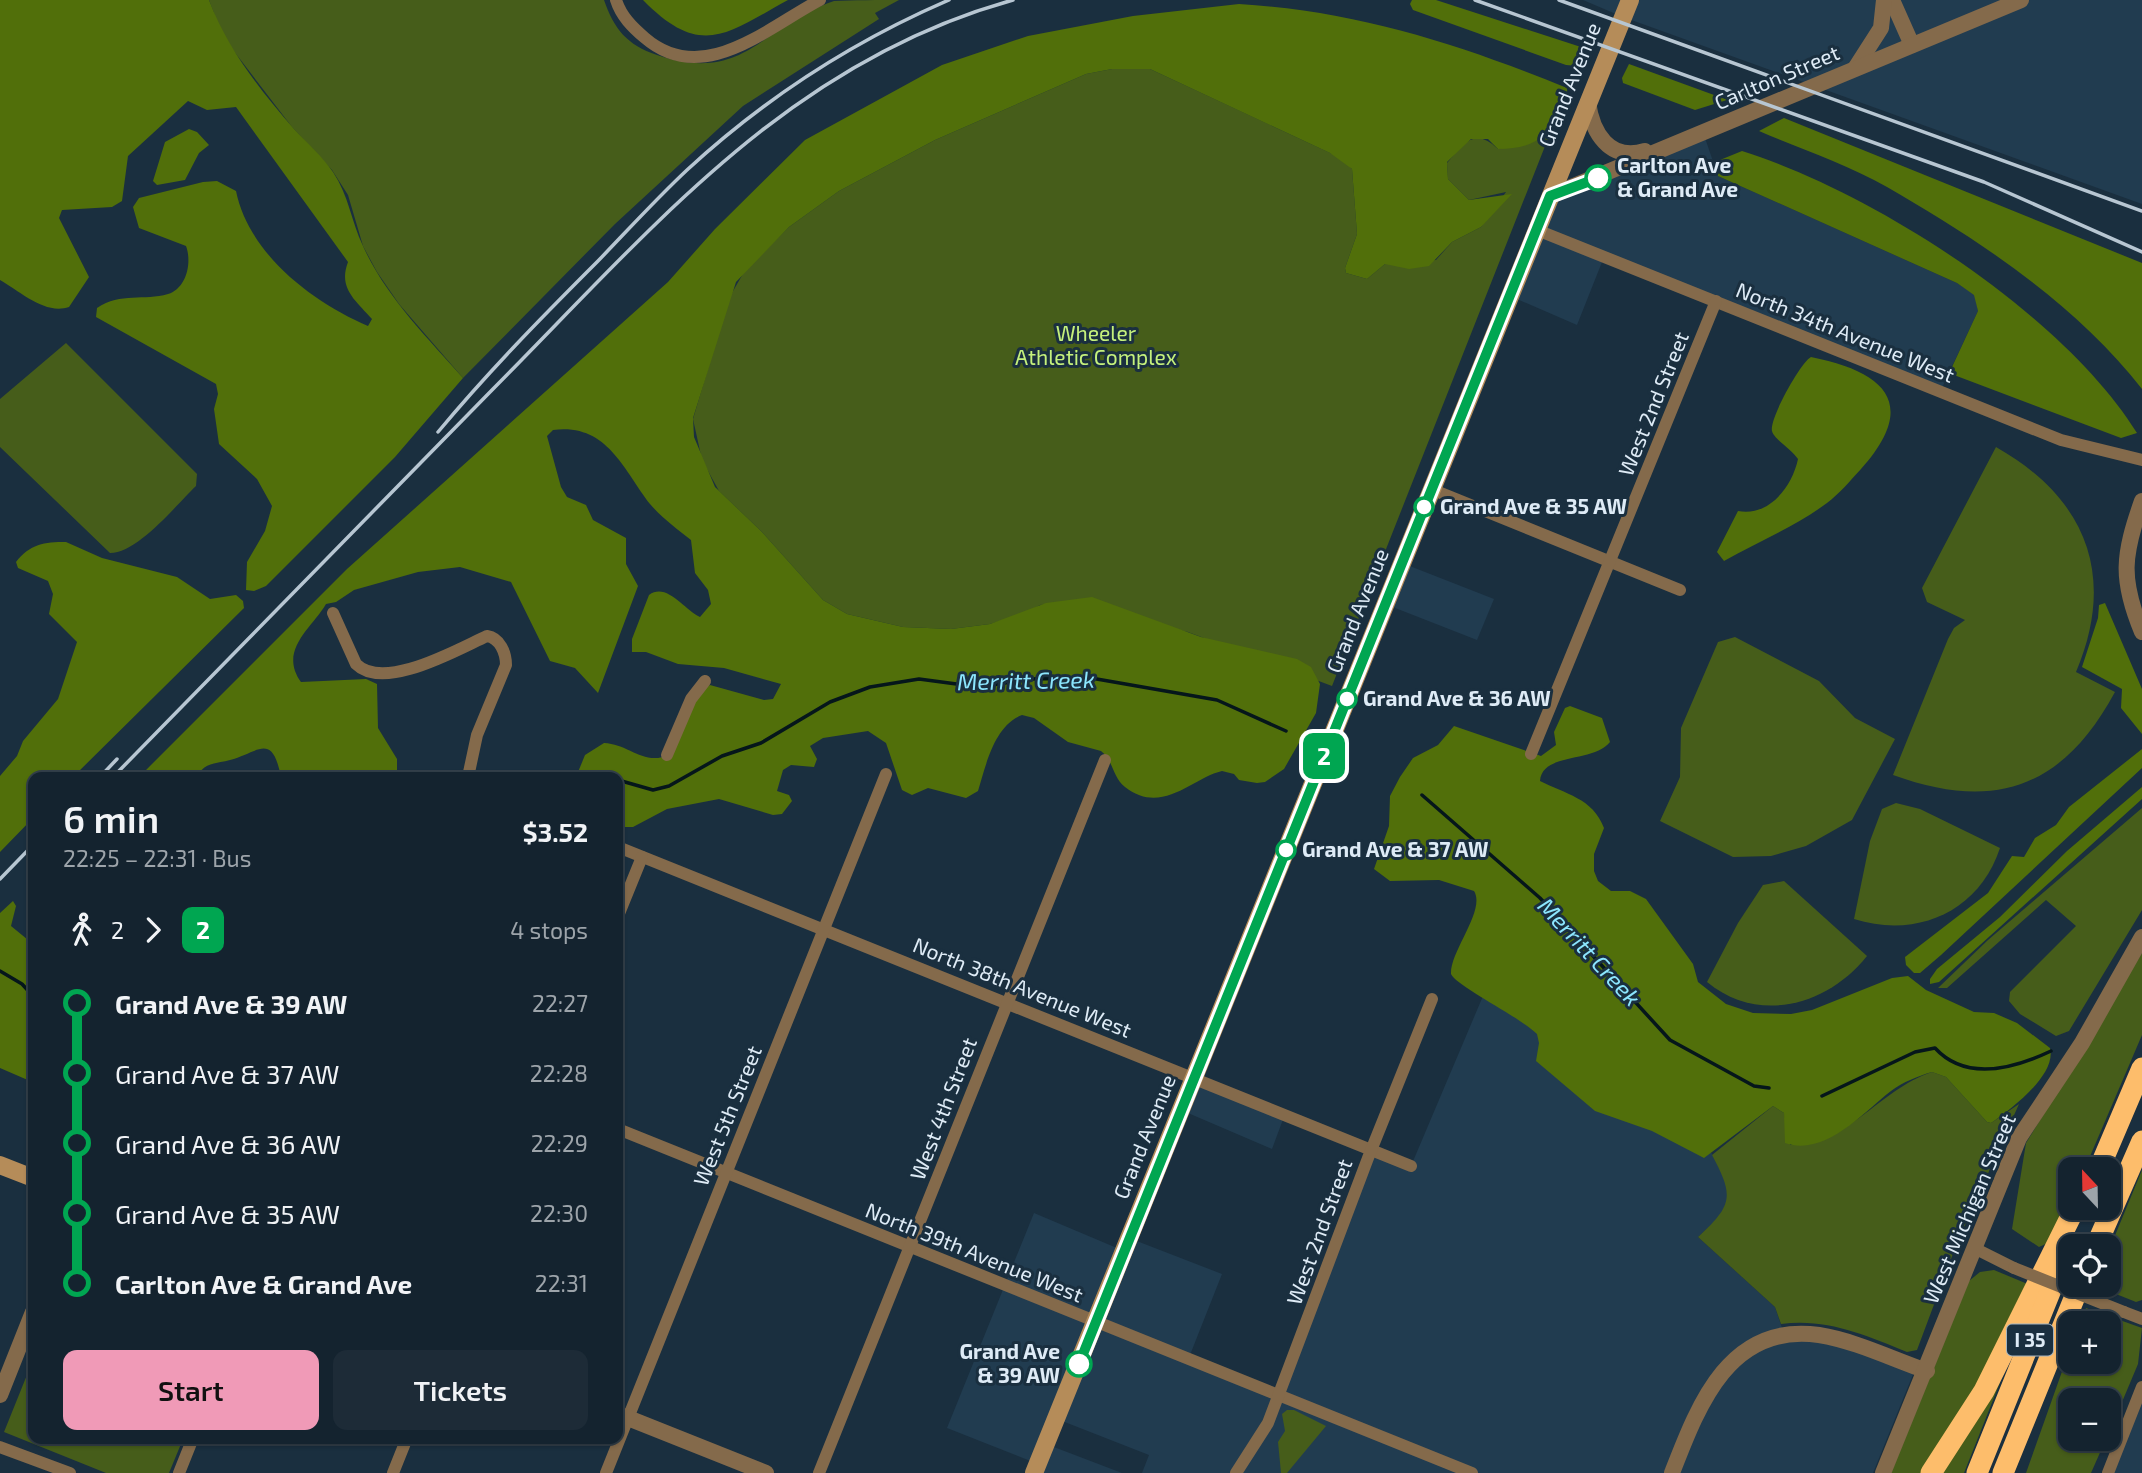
<!DOCTYPE html>
<meta charset="utf-8">
<style>
body{margin:0;font-family:"Exo 2",sans-serif;background:#1d2b37;color:#f1f3f6;height:100vh;display:flex;flex-direction:column;font-size:26px;white-space:nowrap}
*{box-sizing:border-box;margin:0}
p{font-size:23px;color:#9da4aa}
.icon{flex:none;width:38px;height:38px;fill:none;stroke:currentColor;stroke-width:2;stroke-linecap:round;stroke-linejoin:round}
.map{position:relative;flex:1;overflow:hidden}
.panel{position:absolute;left:28px;top:772px;width:595px;height:672px;display:flex;flex-direction:column;background:#14232f;border-radius:14px;box-shadow:0 2px 5px #0004,0 0 0 2px #33404b}
.panel>*{flex:none}
.badge{padding:0 14px;border-radius:10px;font-size:24px;line-height:46px}
.needle{width:46px;rotate:338deg}
.fabs{position:absolute;left:2058px;top:1157px;display:grid;gap:14px}
.fabs a{display:grid;place-items:center;width:63px;height:63px;border-radius:14px;background:#14232f;box-shadow:0 2px 5px #0004,0 0 0 2px #33404b;font-size:35px}
.map>.badge{position:absolute;translate:-50% -50%;box-shadow:0 0 0 4px #fff}
.legs{display:flex;align-items:center;gap:10px;height:77px;padding:0 35px;font-size:23px}
.legs p{margin-inline-start:auto}
.overview{display:flex;align-items:center;justify-content:space-between;height:119px;padding:0 35px}
h1{font-size:38px;font-weight:600;line-height:52px}
.primary-button{display:flex;gap:14px;margin-top:auto;padding:14px 35px}
.primary-button a{flex:1;height:80px;border-radius:14px;background:#f09ab7;color:#111;font-size:28px;font-weight:600;line-height:80px;text-align:center}
.primary-button a+a{background:#1d2b37;color:#f1f3f6}
ul{padding:0 35px;list-style:none}
li{display:flex;align-items:center;gap:24px;height:70px;font-size:26px}
li i{display:grid;place-items:center;width:10px;height:100%;margin:0 9px;background:currentColor}
li i::after{content:'';width:18px;height:18px;margin:-9px;border:5px solid;border-radius:50%;background:#14232f}
li p{margin-inline-start:auto}
li:first-child i{background:linear-gradient(#0000 50%,currentColor 0)}
li:last-child i{background:linear-gradient(currentColor 50%,#0000 0)}
.map>svg:first-child{display:block}
.built{fill:#213c50}
.green{fill:#465d1a}
.forest{fill:#516f0a}
.lines{fill:none;stroke-linecap:round;stroke-linejoin:round}
.stream{stroke:#05161b;stroke-width:3.5}
.minor{stroke:#846a4b;stroke-width:12}
.tertiary{stroke:#846a4b;stroke-width:16}
.secondary{stroke:#b58c59;stroke-width:18}
.motorway{stroke:#fdbd6b;stroke-width:21}
.rail{stroke:#b7c6d2;stroke-width:3.5}
.minor-bridge{stroke:#846a4b;stroke-width:12}
.line-1-casing{stroke:#fff;stroke-width:16}
.line-1{stroke:#00a651;stroke-width:10}
.stop-1-dot{fill:#fff;stroke:#00a651;stroke-width:3.5}
.labels{text-anchor:middle;stroke-width:6;stroke-linejoin:round;paint-order:stroke}
.shield{fill:#1a2f3f;stroke:#a3b3bf;stroke-width:2}
.shield-label{font-size:19px;font-weight:bold;fill:#deebf6}
.street-label{font-size:21px;fill:#deebf6;stroke:#1a2f3f}
.stop-label{font-size:21px;font-weight:bold;fill:#deebf6;stroke:#1a2f3f;text-anchor:start}
.park-label{font-size:21px;fill:#c5f17c;stroke:#1a2f3f}
.water-label{font-size:23px;font-style:italic;fill:#8ce6fe;stroke:#1a2f3f}
</style>
<div class="map">
<svg width="2142" height="1473" viewBox="0 0 2142 1473">
<rect width="100%" height="100%" fill="#1a2f3f"/>
<!-- built -->
<g class="built">
<path d="M1583 0H2142V204L1623 17Z"/>
<path d="M1703 132 1718 176 1957 283 1975 295 1978 311 1940 392 1604 257 1577 325 1510 296 1550 196Z"/>
<path d="M1402 563 1494 599 1477 640 1385 604Z"/>
<path d="M1540 898 1712 1154 1725 1179 1728 1191 1727 1204 1719 1218 1698 1237 1775 1307 1785 1337 1794 1335 1916 1367 1873 1473H1142L1149 1455 1057 1419 1046 1444 1122 1473H1034L1038 1464 947 1428 1034 1213 1124 1251 1129 1238 1222 1274 1188 1360 1278 1394 1372 1149 1411 1166 1483 996Z"/>
<path d="M1194 1077 1285 1114 1272 1149 1181 1110Z"/>
<path d="M2142 1387V1473H2108Z"/>
</g>
<!-- green -->
<g class="green">
<path d="M209 0H604C614 29 627 45 657 55 746 85 761 25 834 1 852 0 880 0 899 0L875 13 879 19 743 106 615 224 463 378 399 304 377 272 363 246 348 195 332 170 292 127 223 37Z"/>
<path d="M1112 69H1150L1341 158 1352 169 1357 234 1345 268 1346 273 1367 279 1385 264 1436 260 1452 242 1481 227 1506 192 1469 200 1448 179 1447 163C1464 144 1474 126 1498 149L1544 138 1551 131 1332 686 1188 632 1064 602 1040 605 1026 613 990 624 951 629 903 627 847 614 823 600 761 531 719 491 702 460 693 419 729 298 744 272 789 227 839 191 935 140 1086 74Z"/>
<path d="M66 343 197 474 196 486C176 505 138 553 110 553L0 447V399Z"/>
<path d="M1996 447C2086 498 2117 575 2076 672L2115 692C2063 788 1995 812 1893 775L1948 639 1954 628 1965 620 1927 602 1922 588Z"/>
<path d="M1735 637 1819 681 1855 718 1895 739 1852 820 1806 846 1771 856 1733 857 1660 821 1680 777 1681 728 1718 642Z"/>
<path d="M1896 803 1920 809 2000 848C1979 912 1916 939 1854 919L1870 841 1882 809Z"/>
<path d="M2142 808V910L2069 1031 2056 1036 2020 1014 2009 1001 2010 992 2076 926 2046 900 1947 988H1938L1988 940Z"/>
<path d="M1784 881 1867 956C1828 1005 1759 1025 1707 982L1738 923 1763 885Z"/>
<path d="M2142 953V1035L2085 1168 2070 1169V1198L2048 1243 2039 1247 2012 1229 2026 1143Z"/>
<path d="M1932 1072 1946 1077 1987 1122 1991 1123 2019 1104 1957 1243 1917 1350 1907 1352C1865 1335 1827 1318 1781 1324L1775 1307 1698 1237C1733 1205 1734 1196 1712 1155L1773 1106 1784 1113 1790 1145C1849 1145 1878 1090 1932 1072Z"/>
<path d="M2142 1170V1300L2136 1302 2111 1292 2101 1285 2109 1284V1250Z"/>
<path d="M1994 1270 2030 1285 1986 1377 1926 1473H1891L1969 1281 1980 1272Z"/>
<path d="M2086 1308 2142 1328 2138 1364 2109 1433V1400H2070V1438L2106 1439 2091 1473H2026L2070 1349V1362H2109V1323H2080Z"/>
<path d="M33 1360V1438L183 1439 169 1473H106L4 1432Z"/>
<path d="M2001 1380 1964 1473H1940Z"/>
<path d="M1287 1410H1294L1326 1426 1287 1473H1281L1278 1442 1285 1431 1282 1414Z"/>
</g>
<!-- forest -->
<g class="forest">
<path d="M0 0H209C227 48 260 90 294 129 307 143 323 157 333 172 349 196 351 221 363 246 386 297 427 337 463 378L395 457 266 586 254 591 246 590 247 562 265 531 272 506 257 479 219 444 214 409 218 394 216 384 96 317 97 308C121 292 144 301 168 294 187 288 192 262 186 246L139 228 133 207 139 198 203 182 217 181 236 191C249 254 312 302 368 326L372 319C355 300 338 288 348 262L236 107 207 110 188 101 128 156 122 201 112 207 62 210 59 218 89 277 69 307C45 315 21 292 0 280Z"/>
<path d="M643 0H788C726 34 701 59 643 0Z"/>
<path d="M1412 0H1436L1581 47 1586 53 1578 66 1566 65 1413 10 1410 4Z"/>
<path d="M1239 4C1357 11 1459 44 1567 88 1568 97 1564 102 1561 110 1549 139 1530 149 1498 149L1488 139H1471L1447 162 1448 179 1469 200 1512 194 1481 227 1452 242 1429 266 1409 269 1385 264 1367 279 1346 273 1345 268 1357 234 1352 169 1330 153 1150 69H1112L1086 74 935 140 839 191 789 227 736 282 693 418 694 437 715 487 761 531 823 600 847 614 903 627 951 629 990 624 1046 603 1092 597 1201 637 1297 659 1311 667 1320 684 1316 713 1284 769 1265 782 1257 783 1239 780 1234 774 1222 771C1192 778 1162 816 1125 787 1113 778 1113 760 1101 751L1068 742 1034 718 1022 715C994 726 986 765 978 791L966 798 928 788 912 795 902 790 886 743 868 731 823 738 810 746 817 759 814 767 791 765 783 770 777 791 789 795 792 801 782 814 773 815 719 799 667 809 633 827H618V777H576L585 755 604 743C629 744 643 766 669 755L698 693 710 685 764 700 773 699 781 684 724 668 678 664 646 652H632V639L649 595C667 582 684 610 700 617L711 604 708 590 695 573 691 540C677 529 662 518 650 504 623 469 607 423 553 430L547 436 561 487 567 497 586 505 593 520 626 538V564L638 586 598 693 575 668 550 661 511 582 460 567 418 572 354 590 336 602 326 604C312 628 278 650 301 682L366 679 377 684 378 728 397 759V771L404 777H281C272 732 259 752 230 760 216 764 204 762 197 777H139L347 569 668 282 715 229 805 140 942 65 1028 36 1133 16Z"/>
<path d="M1629 64 1725 99 1727 100 1695 110 1623 83 1622 78Z"/>
<path d="M1784 118 2142 263V389C2076 304 1979 240 1887 187 1847 164 1801 149 1759 131Z"/>
<path d="M189 129 197 132 209 145 199 153 185 180 157 185 153 181 165 142Z"/>
<path d="M1742 151C1875 193 2063 314 2137 433L2121 438 1954 375 1952 367 1978 311 1974 295 1957 283 1718 176 1715 162Z"/>
<path d="M1811 357C1886 372 1919 404 1861 469 1850 481 1839 494 1827 503 1796 526 1758 542 1724 561L1717 552 1738 511C1769 517 1792 487 1798 459 1792 450 1773 438 1772 431 1769 419 1801 362 1811 357Z"/>
<path d="M66 542 102 558 177 577 210 599 236 595 243 601 244 608 73 777H33V818L0 852V776L17 756 23 741 58 699 77 642 49 614 53 594 48 581 18 568 16 562C30 544 44 542 66 542Z"/>
<path d="M2105 603 2142 689V734L2121 708 2122 689 2082 667 2098 618 2099 605Z"/>
<path d="M1570 706 1602 718 1610 742C1594 763 1542 752 1540 781 1565 794 1593 798 1604 828L1594 854V871L1598 881 1611 891H1630L1646 899 1693 964 1698 982 1726 1004 1753 1013 1791 1014 1812 1010 1892 978 1908 976 1926 990 1974 1012 1994 1013 2017 1023 2050 1048C2057 1075 2011 1109 1991 1123L1987 1122 1946 1077 1932 1072C1918 1076 1903 1082 1891 1091 1864 1112 1825 1157 1785 1143L1784 1113 1773 1106 1704 1158 1652 1131 1595 1111 1536 1061 1539 1043 1537 1034C1520 1017 1456 986 1451 974 1450 951 1486 910 1474 891L1439 880 1390 881 1374 869 1389 826 1390 796 1400 777 1413 758 1438 745 1454 726 1541 756 1556 745 1554 732 1565 708Z"/>
<path d="M2142 749V768L1941 955 1920 973H1914L1906 965 1905 957 1988 893 2012 856 2024 857 2035 838 2056 825 2069 807Z"/>
<path d="M2142 787V799L1939 982 1930 984V979L1937 969 2000 917 2067 851Z"/>
<path d="M13 901 16 906 11 926 33 944V1079L30 1081 0 1068V913Z"/>
</g>
<g class="lines">
<!-- stream -->
<g class="stream">
<path d="M618 780 653 790 669 786 722 756 761 743 830 702 870 687 919 679 979 687 1030 679 1091 678 1217 700 1286 731"/>
<path d="M1422 795 1540 898 1670 1040 1754 1086 1769 1088"/>
<path d="M0 971 22 984 33 996"/>
<path d="M1822 1096 1915 1052 1935 1048C1966 1082 2013 1069 2051 1051"/>
</g>
<!-- minor -->
<g class="minor">
<path d="M616 0C621 16 632 27 645 38 703 88 768 27 820 0"/>
<path d="M1537 230 2061 440 2142 460"/>
<path d="M1431 489 1680 590"/>
<path d="M333 613 356 664C384 692 458 649 487 636 500 638 506 653 506 665L477 735 468 777"/>
<path d="M1531 754 1716 301"/>
<path d="M667 755 691 699 705 681"/>
<path d="M618 847 1411 1166"/>
<path d="M618 916 642 857"/>
<path d="M618 1129 1472 1473"/>
<path d="M1974 1248 2014 1268"/>
<path d="M2124 1312 2142 1319"/>
<path d="M0 1447 70 1473"/>
<path d="M179 1473 193 1438"/>
<path d="M393 1473 407 1438"/>
<path d="M606 1473 886 774"/>
<path d="M819 1473 1105 760"/>
<path d="M1236 1473 1268 1423 1368 1158 1432 999"/>
<path d="M2108 1473 2142 1387"/>
</g>
<!-- tertiary -->
<g class="tertiary">
<path d="M1892 0 1912 45"/>
<path d="M1856 67 1881 28 1884 0"/>
<path d="M1588 102C1592 132 1609 162 1645 151"/>
<path d="M1550 196 2021 0"/>
<path d="M2142 501C2123 555 2120 579 2142 632"/>
<path d="M0 1395 33 1312"/>
<path d="M618 1414 766 1473"/>
<path d="M1672 1473C1698 1406 1729 1322 1819 1335 1856 1341 1892 1359 1927 1371"/>
<path d="M1883 1473 2019 1138 2082 1043 2142 937"/>
</g>
<!-- secondary -->
<g class="secondary">
<path d="M0 1165 33 1178"/>
<path d="M1034 1473 1630 0"/>
</g>
<!-- motorway -->
<g class="motorway">
<path d="M2099 1169 2142 1068"/>
<path d="M2096 1246 2142 1141"/>
<path d="M1931 1473 1984 1391 2075 1208"/>
<path d="M1977 1473 2061 1265"/>
<path d="M2003 1473 2080 1284"/>
</g>
<!-- rail -->
<g class="rail">
<path d="M1475 0 1984 182 2142 252"/>
<path d="M1559 0 2142 211"/>
<path d="M438 432C488 372 542 317 598 261 627 231 656 199 687 170 764 99 854 41 949 0"/>
<path d="M100 777 117 759"/>
<path d="M113 777C240 648 366 517 493 389 651 230 788 62 1013 0"/>
<path d="M0 879 33 845"/>
</g>
<!-- minor-bridge -->
<path class="minor-bridge" d="M2014 1268 2124 1312"/>
</g>
<g class="lines">
<!-- line-1 casing -->
<g class="line-1-casing">
<path id="line-1" d="M1079 1364 1550 196 1598 178"/>
</g>
<!-- line-1 -->
<use href="#line-1" class="line-1"/>
</g>
<!-- markers -->
<g class="stop-1-dot">
<circle cx="1598" cy="178" r="12"/>
<circle cx="1424" cy="507" r="9"/>
<circle cx="1347" cy="699" r="9"/>
<circle cx="1286" cy="850" r="9"/>
<circle cx="1079" cy="1364" r="12"/>
</g>
<g class="labels">
<!-- shield labels -->
<rect class="shield" x="2007" y="1324.5" width="46" height="31" rx="5"/>
<g class="shield-label">
<text x="2030" y="1347">I 35</text>
</g>
<!-- street labels -->
<g class="street-label">
<text transform="translate(1777 78) rotate(-23)" y="7">Carlton Street</text>
<text transform="translate(1570 85) rotate(-68)" y="7">Grand Avenue</text>
<text transform="translate(1845 333) rotate(22)" y="7">North 34th Avenue West</text>
<text transform="translate(1654 404) rotate(-68)" y="7">West 2nd Street</text>
<text transform="translate(1358 611) rotate(-68)" y="7">Grand Avenue</text>
<text transform="translate(1022 988) rotate(22)" y="7">North 38th Avenue West</text>
<text transform="translate(944 1109) rotate(-69)" y="7">West 4th Street</text>
<text transform="translate(728 1116) rotate(-68)" y="7">West 5th Street</text>
<text transform="translate(1145 1137) rotate(-68)" y="7">Grand Avenue</text>
<text transform="translate(1970 1209) rotate(-67)" y="7">West Michigan Street</text>
<text transform="translate(1320 1232) rotate(-70)" y="7">West 2nd Street</text>
<text transform="translate(974 1253) rotate(22)" y="7">North 39th Avenue West</text>
</g>
<!-- stop labels -->
<g class="stop-label">
<text x="1617" y="173">Carlton Ave<tspan x="1617" dy="24">&amp; Grand Ave</tspan></text>
<text x="1440" y="514">Grand Ave &amp; 35 AW</text>
<text x="1363" y="706">Grand Ave &amp; 36 AW</text>
<text x="1302" y="857">Grand Ave &amp; 37 AW</text>
<text x="1060" y="1359" text-anchor="end">Grand Ave<tspan x="1060" dy="24">&amp; 39 AW</tspan></text>
</g>
<!-- park labels -->
<g class="park-label">
<text x="1096" y="341">Wheeler<tspan x="1096" dy="24">Athletic Complex</tspan></text>
</g>
<!-- water labels -->
<g class="water-label">
<text transform="translate(1026 681) rotate(-1)" y="8">Merritt Creek</text>
<text transform="translate(1589 952) rotate(47)" y="8">Merritt Creek</text>
</g>
</g>
</svg>
<div class="fabs">
<a><svg class="needle" viewBox="-14 -14 28 28"><path d="M0-13l5 13h-10z" fill="#e53935"/><path d="M0 13l5-13h-10z" fill="#9da4aa"/></svg></a>
<a><svg class="icon" aria-label="locate" viewBox="0 0 24 24"><circle cx="12" cy="12" r="6"/><path d="M12 2v4M12 18v4M2 12h4M18 12h4"/></svg></a>
<a>+</a>
<a>−</a>
</div>
<b class="badge" style="left:1324px;top:756px;background:#00a651;color:#fff">2</b>
<section class="panel">
<div class="overview"><div><h1>6 min</h1><p>22:25 – 22:31 · Bus</p></div><b>$3.52</b></div>
<div class="legs"><svg class="icon" aria-label="walk" viewBox="0 0 24 24"><circle cx="13" cy="4" r="2"/><path d="M13 8l-2 6 4 7M11 14l-3 7M7 12l3-4h3l4 4"/></svg>2<svg class="icon" aria-label="forward" viewBox="0 0 24 24"><path d="M9 5l7 7-7 7"/></svg><b class="badge" style="background:#00a651;color:#fff">2</b><p>4 stops</p></div>
<ul>
<li><i style="color:#00a651"></i><b>Grand Ave &amp; 39 AW</b><p>22:27</p></li>
<li><i style="color:#00a651"></i><span>Grand Ave &amp; 37 AW</span><p>22:28</p></li>
<li><i style="color:#00a651"></i><span>Grand Ave &amp; 36 AW</span><p>22:29</p></li>
<li><i style="color:#00a651"></i><span>Grand Ave &amp; 35 AW</span><p>22:30</p></li>
<li><i style="color:#00a651"></i><b>Carlton Ave &amp; Grand Ave</b><p>22:31</p></li>
</ul>
<div class="primary-button"><a>Start</a><a>Tickets</a></div>
</section>
</div>
